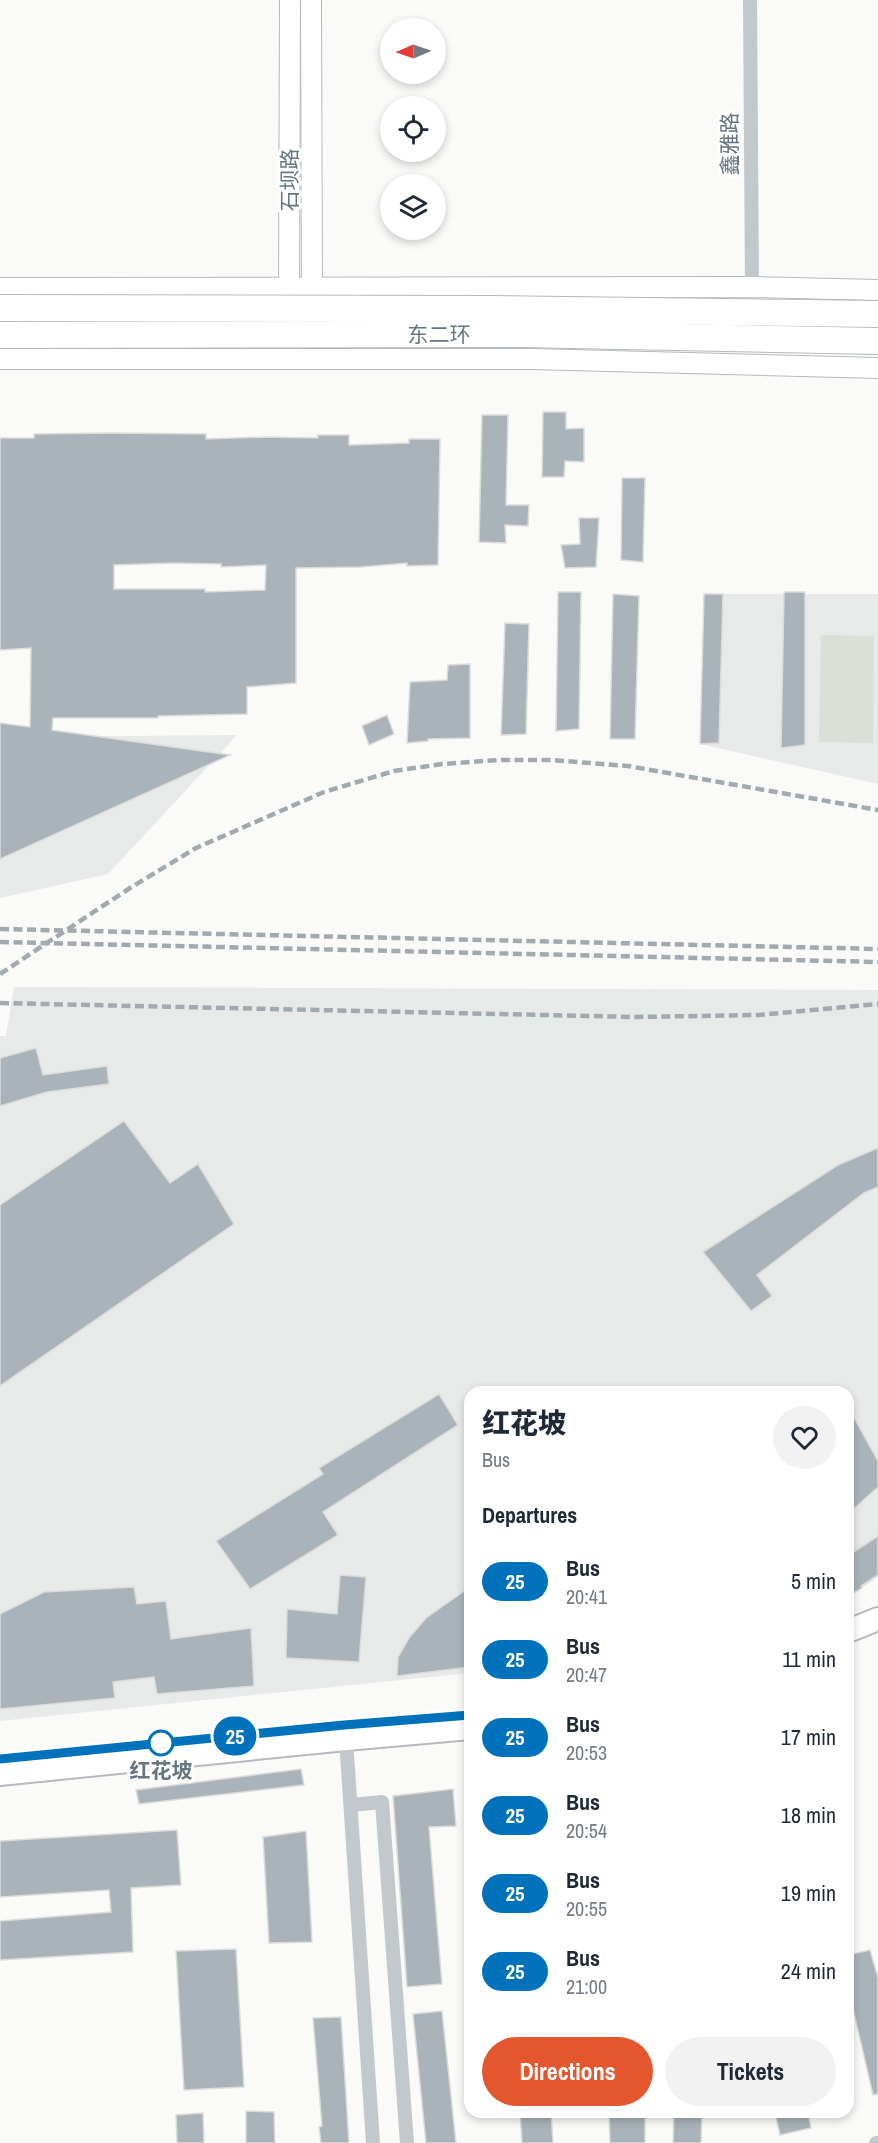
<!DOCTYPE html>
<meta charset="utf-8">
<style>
body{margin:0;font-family:"Archivo Narrow","Noto Sans SC",sans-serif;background:#f2f2f3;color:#1f2937;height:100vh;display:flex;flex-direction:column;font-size:22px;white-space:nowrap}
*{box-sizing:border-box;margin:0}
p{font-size:20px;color:#747a83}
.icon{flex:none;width:33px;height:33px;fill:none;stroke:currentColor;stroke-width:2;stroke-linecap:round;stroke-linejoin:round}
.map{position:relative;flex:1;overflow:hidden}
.panel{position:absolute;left:464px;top:1386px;width:390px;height:732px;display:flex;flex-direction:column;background:#fff;border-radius:18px;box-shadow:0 3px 9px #0003}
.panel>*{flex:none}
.badge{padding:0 12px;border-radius:20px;font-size:21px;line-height:39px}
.needle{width:39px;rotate:268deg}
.fabs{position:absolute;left:380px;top:18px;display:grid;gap:12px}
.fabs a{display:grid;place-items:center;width:66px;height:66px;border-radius:50%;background:#fff;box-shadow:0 3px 9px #0003;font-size:30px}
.map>.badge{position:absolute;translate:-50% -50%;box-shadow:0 0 0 3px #fff}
h2{padding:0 18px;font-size:22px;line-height:54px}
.round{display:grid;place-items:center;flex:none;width:63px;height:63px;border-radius:32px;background:#f2f2f3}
.summary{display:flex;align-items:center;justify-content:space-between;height:102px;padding:0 18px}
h1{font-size:28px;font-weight:800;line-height:45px}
.cta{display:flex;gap:12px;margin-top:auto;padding:12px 18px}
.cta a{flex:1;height:69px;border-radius:36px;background:#e4572e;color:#fff;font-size:24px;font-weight:800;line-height:69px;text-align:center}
.cta a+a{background:#f2f2f3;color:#1f2937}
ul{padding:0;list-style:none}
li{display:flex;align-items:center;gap:18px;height:78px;padding:0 18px}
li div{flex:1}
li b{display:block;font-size:22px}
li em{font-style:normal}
li .badge{min-width:66px;font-weight:700;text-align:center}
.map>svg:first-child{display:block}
.built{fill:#e8e9e9}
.green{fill:#dadfd7}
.building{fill:#aab3b9;stroke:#dcdcda;stroke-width:1.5;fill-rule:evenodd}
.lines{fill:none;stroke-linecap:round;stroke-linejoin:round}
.secondary-casing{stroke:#b3babf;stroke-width:22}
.primary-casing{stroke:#b5babe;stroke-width:26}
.street{stroke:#c3c8cc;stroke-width:14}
.secondary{stroke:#fff;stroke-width:20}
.primary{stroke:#fff;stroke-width:22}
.rail{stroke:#a2aab0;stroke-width:4.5;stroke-dasharray:9 4.5;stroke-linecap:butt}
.highway-bridge-casing{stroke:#b4b9bd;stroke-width:28;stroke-linecap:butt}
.highway-bridge{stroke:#fff;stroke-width:26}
.line-casing{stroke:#fff;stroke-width:14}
.line{stroke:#0072bc;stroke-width:9}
.stop-dot{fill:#fff;stroke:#0072bc;stroke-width:3}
.labels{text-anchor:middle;stroke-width:6;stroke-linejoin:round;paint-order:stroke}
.street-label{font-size:21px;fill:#657683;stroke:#fff}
.stop-label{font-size:21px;font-weight:bold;fill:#657683;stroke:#fff}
</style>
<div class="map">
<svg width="878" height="2143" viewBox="0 0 878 2143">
<rect width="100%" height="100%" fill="#fafaf8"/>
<!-- built -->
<g class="built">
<path d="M704 594H878V784L700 744Z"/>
<path d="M237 735 108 874 0 898V737Z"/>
<path d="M14 987 878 990V1577L862 1588 848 1593V1392H470L469 1673 0 1721V1036H6Z"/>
</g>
<!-- green -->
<path class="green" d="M821 635 874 636 873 743 819 742Z"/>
<!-- building -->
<g class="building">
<path d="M543 412H566V429L584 428V462L565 461 564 477H542Z"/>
<path d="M482 415H508L506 505H529L528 526 505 525 506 543 479 542Z"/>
<path d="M112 433 206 434V439L267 437 318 438V435H349V445L409 443V439H440L438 565 407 566V563L361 567 296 568V683L247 687V714L158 716V718H53L52 730 230 755 0 859V723L30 727 31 648 0 650V438H34V434ZM173 563 221 564V567L266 565 265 590 205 592V589H114V565Z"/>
<path d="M622 478H645L643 562 621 560Z"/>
<path d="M579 518H599L596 567 565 568 561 545 580 544Z"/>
<path d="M558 592H581L579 729 556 731Z"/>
<path d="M784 592H805V745L781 748Z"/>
<path d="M613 594 639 596 635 739H610Z"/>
<path d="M704 594H723L719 743 700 744Z"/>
<path d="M505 623 529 624 526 734 501 735Z"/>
<path d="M470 664V738L428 739V741L407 743 410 682 447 680 448 665Z"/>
<path d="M387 715 394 734 369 745 362 726Z"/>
<path d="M36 1048 43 1075 107 1066 109 1084 47 1092 0 1106V1058Z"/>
<path d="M124 1121 170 1183 198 1164 234 1224 0 1386V1205Z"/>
<path d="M878 1148V1187L864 1193 757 1275 772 1296 751 1311 703 1252 838 1165Z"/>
<path d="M439 1394 458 1425 323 1512 338 1535 250 1589 216 1541 323 1474 319 1468Z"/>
<path d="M848 1407 878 1461V1487L848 1514V1492L853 1487 848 1480Z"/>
<path d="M878 1536V1575L861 1586 862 1588 848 1596V1556Z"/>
<path d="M340 1575 366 1577 359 1662 286 1658 287 1609 337 1614Z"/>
<path d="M134 1587 137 1604 166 1601 171 1639 251 1628 254 1686 157 1694 154 1677 113 1682 115 1698 0 1709V1614L44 1592Z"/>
<path d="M470 1587V1667L397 1676 398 1657 409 1638 426 1618Z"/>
<path d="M301 1769 304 1785 139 1804 136 1790Z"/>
<path d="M453 1789 456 1826 429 1827 442 1984 407 1987 393 1796Z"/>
<path d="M177 1830 181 1885 131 1888 133 1952 0 1960V1921L111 1912 109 1890 0 1897V1841Z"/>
<path d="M306 1831 312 1942 269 1943 263 1837Z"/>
<path d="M236 1949 244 2087 184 2090 176 1951Z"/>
<path d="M870 1950 878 1978V2094L873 2095 848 1987V1955Z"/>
<path d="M442 2011 456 2143H426L413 2014Z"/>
<path d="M341 2017 349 2143H321L319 2127 322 2126 313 2018Z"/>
<path d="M246 2111 274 2112 275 2143H246Z"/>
<path d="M520 2112H551L553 2143H522Z"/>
<path d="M609 2112H645V2143H610Z"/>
<path d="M674 2112H702L701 2143H673Z"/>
<path d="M775 2112H808L811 2128 780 2135Z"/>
<path d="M203 2113 204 2143H177L176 2115Z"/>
</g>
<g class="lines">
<!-- secondary casing -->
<g class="secondary-casing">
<g id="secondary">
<path d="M311 0 312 299"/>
<path d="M0 288 752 287 878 290"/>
<path d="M289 300 290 0"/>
<path d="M0 359H532L878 368"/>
</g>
</g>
<!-- primary casing -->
<g class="primary-casing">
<g id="primary">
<path d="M848 1631 878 1619"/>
<path d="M0 1774 346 1739 470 1728"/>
</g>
</g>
<!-- street -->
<g class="street">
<path d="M750 0 752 287"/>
<path d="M346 1739 373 2143"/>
<path d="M351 1805 382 1802 407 2143"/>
<path d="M876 2143H878"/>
</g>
<!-- secondary -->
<use href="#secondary" class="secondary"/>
<!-- primary -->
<use href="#primary" class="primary"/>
<!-- rail -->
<g class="rail">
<path d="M0 929 878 949"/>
<path d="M0 942 878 962"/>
<path d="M0 974 130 888 196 848 324 792 394 771 442 764 499 760H551L628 766 878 810"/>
<path d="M0 1003 634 1017 759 1015 878 1004"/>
</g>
<!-- highway-bridge casing -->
<g class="highway-bridge-casing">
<g id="highway-bridge">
<path d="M0 308 490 309 878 314"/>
<path d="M0 335 521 334 878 341"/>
</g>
</g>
<!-- highway-bridge -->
<use href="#highway-bridge" class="highway-bridge"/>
</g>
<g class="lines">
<!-- line casing -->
<g class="line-casing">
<path id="line" d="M0 1759 344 1725 470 1715"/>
</g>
<!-- line -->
<use href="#line" class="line"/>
</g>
<!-- markers -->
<circle class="stop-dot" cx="161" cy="1743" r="12"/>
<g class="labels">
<!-- street labels -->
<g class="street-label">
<text transform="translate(730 144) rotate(-90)" y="7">鑫雅路</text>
<text transform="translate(290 180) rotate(-90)" y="7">石坝路</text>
<text x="439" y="342">东二环</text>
</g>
<!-- stop labels -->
<g class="stop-label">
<text x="161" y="1778">红花坡</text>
</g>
</g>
</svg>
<div class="fabs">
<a><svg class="needle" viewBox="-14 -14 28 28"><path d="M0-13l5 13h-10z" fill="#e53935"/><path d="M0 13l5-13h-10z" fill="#747a83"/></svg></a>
<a><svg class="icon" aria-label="locate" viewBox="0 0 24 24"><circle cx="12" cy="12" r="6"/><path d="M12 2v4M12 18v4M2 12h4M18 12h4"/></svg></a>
<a><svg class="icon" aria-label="layers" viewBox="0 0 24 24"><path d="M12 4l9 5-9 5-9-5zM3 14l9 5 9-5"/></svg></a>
</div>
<b class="badge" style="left:235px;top:1736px;background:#0072bc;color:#fff">25</b>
<section class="panel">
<div class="summary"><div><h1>红花坡</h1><p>Bus</p></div><a class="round"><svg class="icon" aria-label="heart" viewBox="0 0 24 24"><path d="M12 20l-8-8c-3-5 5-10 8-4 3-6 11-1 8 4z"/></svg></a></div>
<h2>Departures</h2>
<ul>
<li><span class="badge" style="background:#0072bc;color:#fff">25</span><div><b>Bus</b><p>20:41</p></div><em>5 min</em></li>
<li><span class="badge" style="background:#0072bc;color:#fff">25</span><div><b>Bus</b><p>20:47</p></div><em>11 min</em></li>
<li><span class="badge" style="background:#0072bc;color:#fff">25</span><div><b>Bus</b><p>20:53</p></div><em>17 min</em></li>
<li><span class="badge" style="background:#0072bc;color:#fff">25</span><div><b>Bus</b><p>20:54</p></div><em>18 min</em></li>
<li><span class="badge" style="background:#0072bc;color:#fff">25</span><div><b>Bus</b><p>20:55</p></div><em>19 min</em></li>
<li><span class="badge" style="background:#0072bc;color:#fff">25</span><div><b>Bus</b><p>21:00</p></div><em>24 min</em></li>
</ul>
<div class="cta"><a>Directions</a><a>Tickets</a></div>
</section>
</div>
